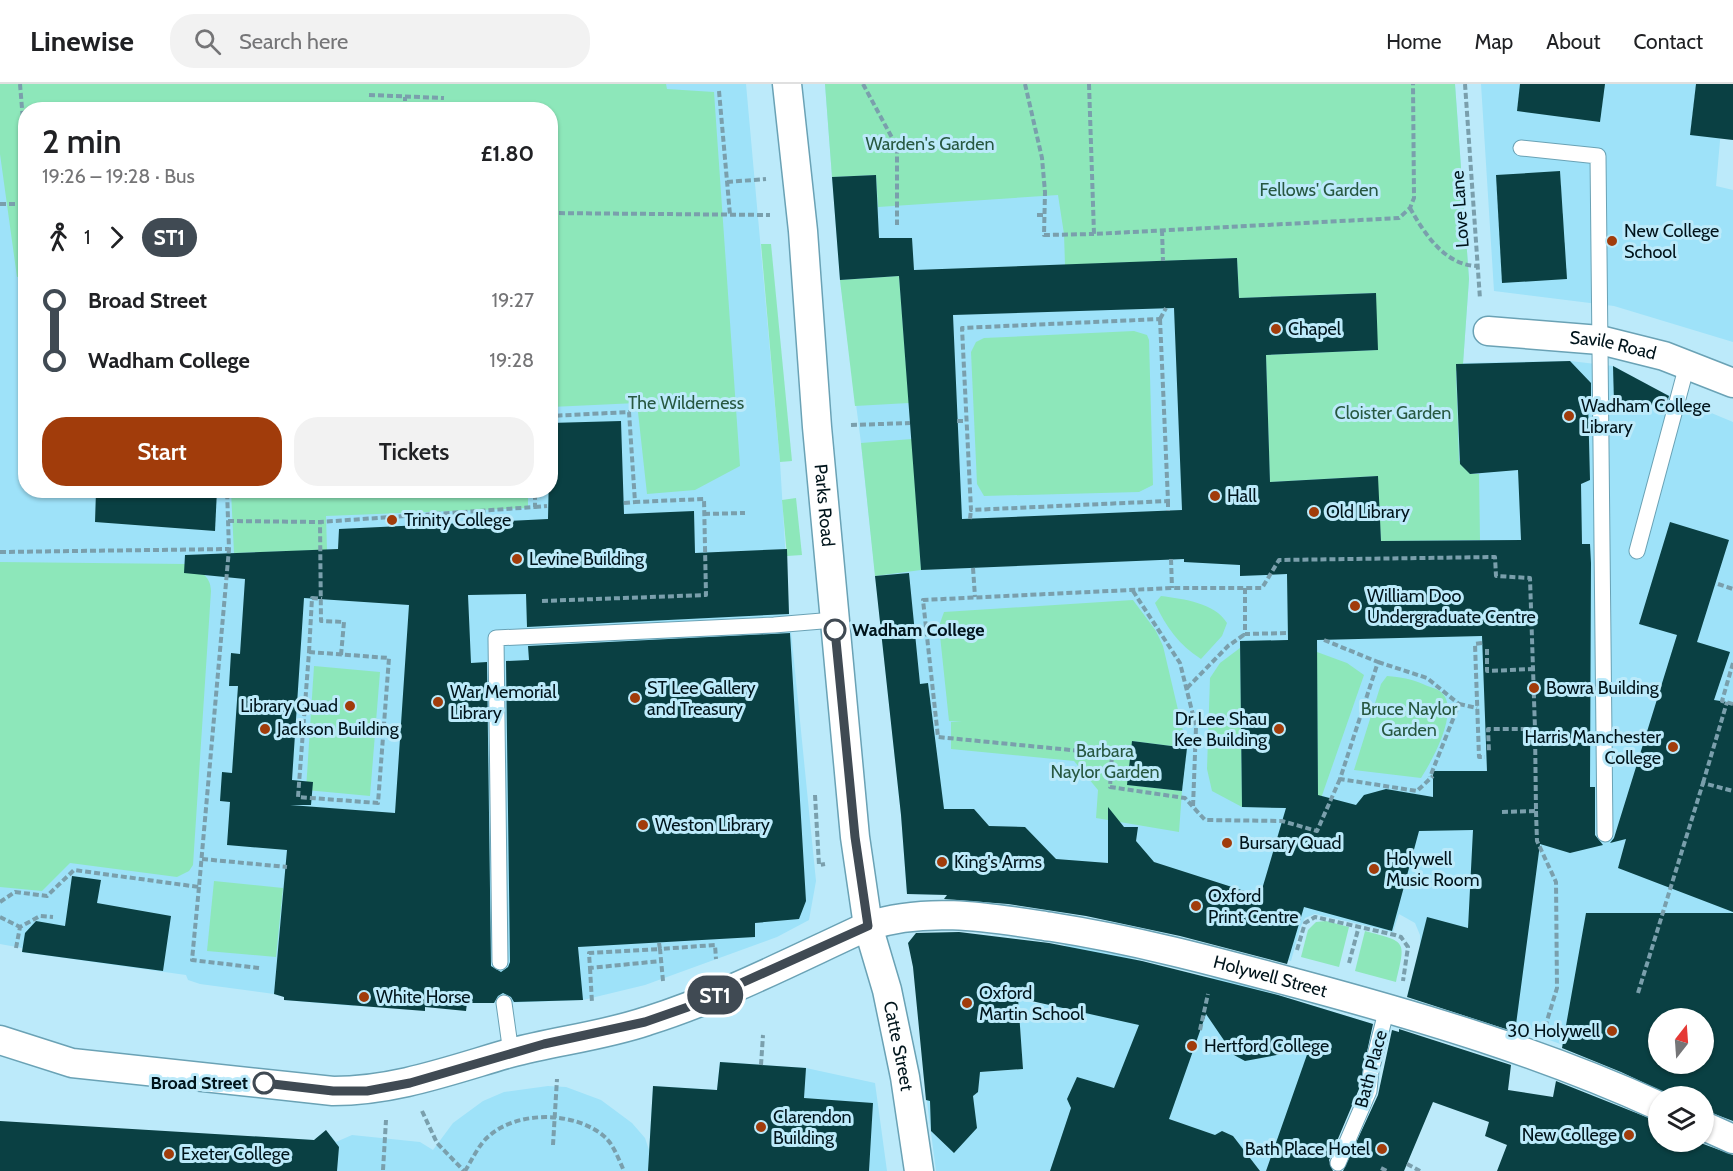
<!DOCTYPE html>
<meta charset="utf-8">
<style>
body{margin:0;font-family:Cabin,sans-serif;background:#f2f2f2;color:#202124;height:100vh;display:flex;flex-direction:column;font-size:22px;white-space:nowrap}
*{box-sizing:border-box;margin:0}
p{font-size:20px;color:#757577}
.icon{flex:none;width:33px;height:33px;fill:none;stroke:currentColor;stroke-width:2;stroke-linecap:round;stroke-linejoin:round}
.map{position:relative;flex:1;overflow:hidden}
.side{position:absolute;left:18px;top:18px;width:540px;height:396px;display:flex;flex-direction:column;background:#fff;border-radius:24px;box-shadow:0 2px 4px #0004}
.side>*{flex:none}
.badge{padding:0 12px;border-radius:20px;font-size:21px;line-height:39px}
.needle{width:39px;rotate:17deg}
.fabs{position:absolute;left:1648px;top:924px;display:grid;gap:12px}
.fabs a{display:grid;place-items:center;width:66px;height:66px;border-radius:50%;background:#fff;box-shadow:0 2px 4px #0004;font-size:30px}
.map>.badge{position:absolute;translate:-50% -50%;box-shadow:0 0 0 3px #fff}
.legs{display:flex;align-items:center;gap:9px;height:66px;padding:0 24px;font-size:20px}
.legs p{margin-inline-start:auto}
.headline{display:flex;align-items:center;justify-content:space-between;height:102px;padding:0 24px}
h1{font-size:33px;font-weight:600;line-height:45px}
.button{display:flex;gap:12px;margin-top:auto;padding:12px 24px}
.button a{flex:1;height:69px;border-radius:24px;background:#a13c0b;color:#fff;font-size:24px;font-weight:600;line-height:69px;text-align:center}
.button a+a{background:#f2f2f2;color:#202124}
ul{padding:0 24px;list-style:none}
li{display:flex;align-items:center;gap:21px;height:60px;font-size:22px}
li i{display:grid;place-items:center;width:9px;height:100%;margin:0 8px;background:currentColor}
li i::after{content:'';width:15px;height:15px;margin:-8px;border:4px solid;border-radius:50%;background:#fff}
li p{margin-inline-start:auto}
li:first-child i{background:linear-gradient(#0000 50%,currentColor 0)}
li:last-child i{background:linear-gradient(currentColor 50%,#0000 0)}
header{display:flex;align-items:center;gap:36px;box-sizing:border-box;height:84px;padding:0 30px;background:#fff;border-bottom:2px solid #e0e0e0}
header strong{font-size:28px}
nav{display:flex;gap:33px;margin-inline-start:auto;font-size:21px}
.search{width:420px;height:54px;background:#f2f2f2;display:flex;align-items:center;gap:15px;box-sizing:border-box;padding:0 21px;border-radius:24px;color:#757577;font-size:22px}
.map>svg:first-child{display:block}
.built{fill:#9ee2f9;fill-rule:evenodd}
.green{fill:#8de7ba}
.building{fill:#0a4043;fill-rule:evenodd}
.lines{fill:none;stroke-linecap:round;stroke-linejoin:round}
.lane-casing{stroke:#6aa2b5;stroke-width:17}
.street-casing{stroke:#6aa2b5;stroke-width:31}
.path{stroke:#7a9fac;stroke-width:4;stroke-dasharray:6 3;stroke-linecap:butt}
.lane{stroke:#fff;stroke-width:15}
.street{stroke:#fff;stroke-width:28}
.line-1-casing{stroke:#fff;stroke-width:14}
.line-1{stroke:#404a53;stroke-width:9}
.poi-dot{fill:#a13c0b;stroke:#bceafa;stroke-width:2}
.stop-1-dot{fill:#fff;stroke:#404a53;stroke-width:3}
.labels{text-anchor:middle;stroke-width:6;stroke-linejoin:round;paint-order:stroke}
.park-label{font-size:18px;fill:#285841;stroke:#bceafa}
.street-label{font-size:18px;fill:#00141b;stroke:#bceafa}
.poi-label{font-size:18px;fill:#00141b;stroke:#bceafa;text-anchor:start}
.stop-label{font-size:18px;font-weight:bold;fill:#00141b;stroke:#bceafa;text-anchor:start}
</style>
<header>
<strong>Linewise</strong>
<div class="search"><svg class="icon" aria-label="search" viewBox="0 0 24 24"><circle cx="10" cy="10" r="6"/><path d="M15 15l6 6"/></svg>Search here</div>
<nav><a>Home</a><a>Map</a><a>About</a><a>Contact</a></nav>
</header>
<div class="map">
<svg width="1733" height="1087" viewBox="0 0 1733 1087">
<rect width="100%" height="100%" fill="#bceafa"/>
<!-- built -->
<g class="built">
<path d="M0 0H746L780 378 789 527 816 797 809 836 777 853 645 901 583 916 504 919H467L392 776 354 922 284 916V913L274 910 200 900 188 896 186 891 22 868V864L0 860ZM26 26H550V406H26Z"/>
<path d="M825 0H1455L1469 195 1463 279 1570 277 1613 282 1661 308 1733 338V1023L1475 929 1420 860V851L1415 839 1399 830 1393 848 1315 830 1305 834 1300 844 1291 877 1130 833 975 811 907 810 901 731 861 359 840 196ZM1659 934H1704V980H1659Z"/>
<path d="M1481 0H1725L1716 102 1733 106V258L1614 222 1494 207Z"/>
<path d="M1065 860 1124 872 1202 895 1219 893 1373 940 1307 1087H936L923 987 966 989 1023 985 1018 916 1053 922Z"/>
<path d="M720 978 806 984 875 999 887 1087H0V1038L314 1056 320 1051 331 1052 336 1058 352 1051 420 1058 433 1066 453 1039 483 1017 504 1008 548 1002 566 1003 601 1016 632 1039 645 1054 649 1066 653 1002 717 1006Z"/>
</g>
<!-- green -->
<g class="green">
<path d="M0 0H666L667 5 714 8 740 382 695 406 647 410 637 319 551 323 550 26H26V192L17 193 0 70Z"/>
<path d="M825 0H1455L1469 195 1463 280 1456 287 1459 376 1470 390H1479L1480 456 1381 457 1377 392 1270 398 1266 271 1377 266 1375 209 1239 214 1237 174 1065 181 1064 150 1058 111 878 123 876 91 832 93Z"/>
<path d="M761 160H771L792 377 780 378Z"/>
<path d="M899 192 909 319 855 322 840 196Z"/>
<path d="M1134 247 1147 251 1149 256 1153 401 1139 408 984 412 977 400 971 268 976 258 984 254Z"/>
<path d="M912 355 921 486 875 492 861 359Z"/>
<path d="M231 407H528V424L326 432 327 466 234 469Z"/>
<path d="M796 414 802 471 787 472 782 416Z"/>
<path d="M0 478 185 480C198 486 211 491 211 507L193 781 189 787 177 793 70 779 42 807 0 803Z"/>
<path d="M1161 512C1184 515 1215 519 1227 539L1222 552 1201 575C1179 561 1166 543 1155 519Z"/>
<path d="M1133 516 1156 547 1163 562 1187 664 1132 657 1128 701 1182 707 1179 748 1096 734 1098 706 1074 677 951 665V638H962L949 637 939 542 944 528Z"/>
<path d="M1240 564 1242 723 1212 707 1207 685 1210 594 1220 579Z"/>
<path d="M1317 568 1347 579 1364 591 1318 723Z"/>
<path d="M314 582 380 588 370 712 306 706Z"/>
<path d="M1387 592C1401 593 1411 595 1423 600 1428 603 1437 604 1441 608 1461 625 1432 677 1421 694L1354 686 1381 600Z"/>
<path d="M214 797 283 804 276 873 207 867Z"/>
<path d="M1326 837 1349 843 1339 883 1301 873 1308 846 1316 838Z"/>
<path d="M1365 847C1407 858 1406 856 1396 898L1355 887Z"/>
</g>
<!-- building -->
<g class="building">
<path d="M1520 0H1605L1600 38 1517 27Z"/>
<path d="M1696 0H1733V56L1690 51Z"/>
<path d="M1560 87 1567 195 1502 199 1496 91Z"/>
<path d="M876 91 879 154H912L914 186 1237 174 1239 214 1376 209 1378 266 1266 271 1270 398 1378 392 1381 457 1521 456 1518 386 1470 390 1460 380 1456 280 1570 277 1591 299V317H1588L1590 396 1581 400 1582 460H1590L1591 479 1590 703H1595V751L1603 761 1570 769 1540 760 1515 948 1407 913 1427 833 1468 844 1473 746 1419 747 1392 847 1304 823 1287 880 1180 852 1086 832 1008 820 944 815 947 811 907 810 901 731 875 492 909 489 920 600 928 599 944 725H974L989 742 1025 743 1056 775 1108 779V723L1124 743H1138L1136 757 1154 778 1260 812 1286 724 1242 723 1240 557 1288 556 1287 490 1240 492V481L1184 478V475L921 486 899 192 840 196 832 93ZM1174 224 1182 426 962 435 953 231ZM1482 552 1487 687H1433V713L1386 705 1364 711 1356 721 1318 711 1317 556Z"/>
<path d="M1613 282 1669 312 1666 322 1614 319Z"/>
<path d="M621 337 624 430 694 427 695 469 787 465 789 530 527 543 526 510 468 511 471 579 487 578 491 882 501 888 508 883 510 878 506 577 529 576 528 562 790 549 806 817 799 835 755 839V853L578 863 583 916 514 918 511 913 503 909 498 912 494 919H467L466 927 425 923V927L284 916V913L274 910 287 766 227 761 230 718 220 717 222 688 232 689 238 602H229L231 569 240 570 245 495 184 489 185 471 338 465 339 445 548 435 550 339ZM304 514 409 521 395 729 290 721H311L313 698 292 696Z"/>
<path d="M96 406H217L215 447 95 438Z"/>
<path d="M1670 438 1729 456 1697 558 1730 568 1714 616 1733 619V828L1618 784 1626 755 1610 759 1614 754 1677 551 1639 540Z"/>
<path d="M1132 657 1187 664 1182 707 1127 701Z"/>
<path d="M72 792 101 796 97 819 171 832 163 887 22 868 25 849 36 837 65 842Z"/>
<path d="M1586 829H1733V1037L1704 1026V1012H1672L1621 988 1562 964ZM1659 934H1704V980H1659Z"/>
<path d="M959 848 1049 859 1142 877 1278 911 1373 940 1359 1005 1329 1076 1333 1087H1266L1309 965 1245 977 1234 971 1206 930 1169 1035 1215 1051 1222 1047 1233 1052 1260 1087H1050L1071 1024 1067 1015 1077 993 1114 1004 1139 941 1018 914 1023 985 980 988 978 1008 973 1012 977 1044 954 1069 931 1047 930 1017 926 1016 913 883 908 859 916 849Z"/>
<path d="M1399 945 1511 981 1508 1006 1553 1013 1556 997 1659 1038V1058H1698L1733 1071V1087H1497L1507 1061 1485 1052 1489 1038 1433 1018 1404 1087H1343L1378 1011 1392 946 1399 948Z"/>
<path d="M720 978 806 984 804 1014 873 1019 869 1087H648L653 1002 717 1006Z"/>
<path d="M0 1037 314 1056 326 1046 339 1063 337 1087H0Z"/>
</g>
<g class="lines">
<!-- lane casing -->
<g class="lane-casing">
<g id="lane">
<path d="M1521 64 1598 72 1605 750"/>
<path d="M1637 467 1687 281"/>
<path d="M500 878 496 554 774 541 834 536"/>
<path d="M504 919 511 969"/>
<path d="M1338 1079 1369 1007 1371 987 1387 924"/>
</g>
</g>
<!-- street casing -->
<g class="street-casing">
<g id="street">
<path id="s1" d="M787 0 803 147 817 343 855 753 868 842 887 906 905 993 919 1087"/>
<path id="s2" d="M1488 247 1600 256 1664 272 1733 299"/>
<path id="s3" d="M0 956 72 979 333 1007C395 1007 451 986 510 969 555 957 603 952 647 937 723 913 796 875 868 842 928 822 992 834 1052 843 1136 856 1217 878 1299 900 1422 933 1543 969 1659 1022"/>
<path d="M1704 1042 1733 1055"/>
</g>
</g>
<!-- path -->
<g class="path">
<path d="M20 0 26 73"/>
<path d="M863 0 897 63V141"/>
<path d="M1025 0 1042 74 1045 108 1044 151 1094 150"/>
<path d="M1089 0 1094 150 1399 134 1410 124 1414 114 1413 0"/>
<path d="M1465 0 1480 215"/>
<path d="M719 7 730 131"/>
<path d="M369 11 444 14"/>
<path d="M405 26V13"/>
<path d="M727 98 766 95"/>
<path d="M0 120H26"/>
<path d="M1410 124C1424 149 1445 182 1478 182"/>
<path d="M550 129 770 131"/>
<path d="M1037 131H1044"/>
<path d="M1162 146 1163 177"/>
<path d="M1160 235 1168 417 971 426 962 244Z"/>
<path d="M1160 235 1166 224"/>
<path d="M957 337H966"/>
<path d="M851 341 910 339"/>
<path d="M1168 417V427"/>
<path d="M624 419 635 418"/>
<path d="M535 423 547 422"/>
<path d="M704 430 745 429"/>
<path d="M970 435 971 426"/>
<path d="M228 437 320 438"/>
<path d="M0 468 229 465"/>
<path d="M1171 475 1172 504"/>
<path d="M973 484 975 513"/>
<path d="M1718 500 1733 505"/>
<path d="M1245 504V550L1288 549"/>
<path d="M1133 507 1180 579 1196 643 1193 723"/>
<path d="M542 517 706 511 704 415 635 418 629 328 550 332"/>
<path d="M1324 556 1378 578 1340 695 1417 707 1433 692"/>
<path d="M1482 559 1475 560 1479 673H1485"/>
<path d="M1487 565V587L1533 585"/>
<path d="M309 568 389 574 378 719 298 713Z"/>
<path d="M309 568 312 514 322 515"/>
<path d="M341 571 344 538 321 537 320 438 535 423V406"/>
<path d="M1378 578 1427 594 1459 620 1430 693"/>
<path d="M1733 579 1722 617 1733 620"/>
<path d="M1187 604 1228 562 1245 550"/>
<path d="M1459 620 1477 624"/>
<path d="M1340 695 1317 747 1282 737 1205 736 1185 714 1110 703 1112 670 938 653 923 516 1172 504H1262L1279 476 1495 473 1496 492 1530 494 1535 645H1488L1489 668"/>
<path d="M1703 699 1727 618"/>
<path d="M815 711 819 781 825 780"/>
<path d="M1536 727 1537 757 1556 798 1557 904 1546 940"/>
<path d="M1502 728 1536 727 1535 645"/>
<path d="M202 775 287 783"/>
<path d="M199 803 192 876 259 884"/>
<path d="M0 818 15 808 47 812 74 786 199 803 229 465 227 406"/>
<path d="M0 833 20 843"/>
<path d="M659 859 660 865 589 869 590 884 661 877"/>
<path d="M16 864 20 843 40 832 53 833"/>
<path d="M1297 866 1305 839 1315 833 1395 851 1401 853 1408 863 1403 897"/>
<path d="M1349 879 1359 842"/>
<path d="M590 884 592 919"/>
<path d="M663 897 660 865 715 861 716 875"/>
<path d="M1638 909 1703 699 1733 707"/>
<path d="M1200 946 1208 910"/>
<path d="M761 981 763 951"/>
<path d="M422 1027 437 1059 464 1087"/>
<path d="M553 1061 557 995"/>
<path d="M1407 1080 1420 1087"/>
<path d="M1381 1084 1387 1087"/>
<path d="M383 1086 386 1036"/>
<path d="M465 1087C472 1076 479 1060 489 1052 518 1026 577 1027 606 1054 614 1062 619 1076 624 1087"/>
</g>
<!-- lane -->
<use href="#lane" class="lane"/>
<!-- street -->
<use href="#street" class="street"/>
</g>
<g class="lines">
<!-- line-1 casing -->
<g class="line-1-casing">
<path id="line-1" d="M264 999 333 1007H367L410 999 544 960 645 938 688 923 868 842 855 753 835 546"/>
</g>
<!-- line-1 -->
<use href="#line-1" class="line-1"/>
</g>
<!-- markers -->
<g class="poi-dot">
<circle cx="1612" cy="157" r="6"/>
<circle cx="1276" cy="245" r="6"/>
<circle cx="1569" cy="332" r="6"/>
<circle cx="1215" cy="412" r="6"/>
<circle cx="1314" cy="428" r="6"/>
<circle cx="392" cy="436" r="6"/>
<circle cx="517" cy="475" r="6"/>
<circle cx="1355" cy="522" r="6"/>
<circle cx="1534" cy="604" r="6"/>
<circle cx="635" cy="614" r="6"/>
<circle cx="438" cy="618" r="6"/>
<circle cx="350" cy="622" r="6"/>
<circle cx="265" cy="645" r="6"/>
<circle cx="1279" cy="645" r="6"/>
<circle cx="1673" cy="663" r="6"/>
<circle cx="643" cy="741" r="6"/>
<circle cx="1227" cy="759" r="6"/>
<circle cx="942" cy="778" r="6"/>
<circle cx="1374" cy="785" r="6"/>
<circle cx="1196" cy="822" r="6"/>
<circle cx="364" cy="913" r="6"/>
<circle cx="967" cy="919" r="6"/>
<circle cx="1612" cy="947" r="6"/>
<circle cx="1192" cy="962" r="6"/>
<circle cx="761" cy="1043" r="6"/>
<circle cx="1629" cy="1051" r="6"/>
<circle cx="1382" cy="1065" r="6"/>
<circle cx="169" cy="1070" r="6"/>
</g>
<g class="stop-1-dot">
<circle cx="835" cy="546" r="10"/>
<circle cx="264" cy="999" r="10"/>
</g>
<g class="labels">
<!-- park labels -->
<g class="park-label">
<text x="930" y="66">Warden's Garden</text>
<text x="1319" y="112">Fellows' Garden</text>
<text x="686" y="325">The Wilderness</text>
<text x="1393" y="335">Cloister Garden</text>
<text x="1409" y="631">Bruce Naylor<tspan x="1409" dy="21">Garden</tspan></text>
<text x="1105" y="673">Barbara<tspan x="1105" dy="21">Naylor Garden</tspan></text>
</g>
<!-- street labels -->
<g class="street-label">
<text transform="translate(1460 125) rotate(-94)" y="6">Love Lane</text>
<text dy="6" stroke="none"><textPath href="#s2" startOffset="126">Savile Road</textPath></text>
<text dy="6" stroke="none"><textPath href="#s1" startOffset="423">Parks Road</textPath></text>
<text dy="6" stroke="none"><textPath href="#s3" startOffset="1311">Holywell Street</textPath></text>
<text dy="6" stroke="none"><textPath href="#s1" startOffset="970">Catte Street</textPath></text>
<text transform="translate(1371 985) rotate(-75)" y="6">Bath Place</text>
</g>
<!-- poi labels -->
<g class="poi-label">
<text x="1624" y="153">New College<tspan x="1624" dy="21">School</tspan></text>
<text x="1288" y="251">Chapel</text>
<text x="1581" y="328">Wadham College<tspan x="1581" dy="21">Library</tspan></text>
<text x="1227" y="418">Hall</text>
<text x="1326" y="434">Old Library</text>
<text x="404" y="442">Trinity College</text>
<text x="529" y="481">Levine Building</text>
<text x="1367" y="518">William Doo<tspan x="1367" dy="21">Undergraduate Centre</tspan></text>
<text x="647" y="610">ST Lee Gallery<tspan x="647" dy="21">and Treasury</tspan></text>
<text x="1546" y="610">Bowra Building</text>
<text x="450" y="614">War Memorial<tspan x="450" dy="21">Library</tspan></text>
<text x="338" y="628" text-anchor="end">Library Quad</text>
<text x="1267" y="641" text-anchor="end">Dr Lee Shau<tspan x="1267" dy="21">Kee Building</tspan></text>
<text x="277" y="651">Jackson Building</text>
<text x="1661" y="659" text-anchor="end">Harris Manchester<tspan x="1661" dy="21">College</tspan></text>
<text x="655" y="747">Weston Library</text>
<text x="1239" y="765">Bursary Quad</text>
<text x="1386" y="781">Holywell<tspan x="1386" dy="21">Music Room</tspan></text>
<text x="954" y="784">King's Arms</text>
<text x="1208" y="818">Oxford<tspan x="1208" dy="21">Print Centre</tspan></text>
<text x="979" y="915">Oxford<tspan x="979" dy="21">Martin School</tspan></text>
<text x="376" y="919">White Horse</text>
<text x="1600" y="953" text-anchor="end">30 Holywell</text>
<text x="1204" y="968">Hertford College</text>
<text x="773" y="1039">Clarendon<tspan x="773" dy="21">Building</tspan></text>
<text x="1617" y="1057" text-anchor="end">New College</text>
<text x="1370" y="1071" text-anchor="end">Bath Place Hotel</text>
<text x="181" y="1076">Exeter College</text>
</g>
<!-- stop labels -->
<g class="stop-label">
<text x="852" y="552">Wadham College</text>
<text x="248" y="1005" text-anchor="end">Broad Street</text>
</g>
</g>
</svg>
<div class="fabs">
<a><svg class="needle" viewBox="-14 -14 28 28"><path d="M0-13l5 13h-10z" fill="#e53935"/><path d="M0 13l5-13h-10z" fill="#757577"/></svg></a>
<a><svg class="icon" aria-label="layers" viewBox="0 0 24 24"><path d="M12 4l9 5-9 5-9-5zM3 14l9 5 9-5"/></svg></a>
</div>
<b class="badge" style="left:715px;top:911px;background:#404a53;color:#fff">ST1</b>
<section class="side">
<div class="headline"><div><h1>2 min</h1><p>19:26 – 19:28 · Bus</p></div><b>£1.80</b></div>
<div class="legs"><svg class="icon" aria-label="walk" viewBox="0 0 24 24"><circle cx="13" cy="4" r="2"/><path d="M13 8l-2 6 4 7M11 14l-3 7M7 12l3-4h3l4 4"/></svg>1<svg class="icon" aria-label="forward" viewBox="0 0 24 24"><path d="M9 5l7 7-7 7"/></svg><b class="badge" style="background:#404a53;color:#fff">ST1</b></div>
<ul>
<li><i style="color:#404a53"></i><b>Broad Street</b><p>19:27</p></li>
<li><i style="color:#404a53"></i><b>Wadham College</b><p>19:28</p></li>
</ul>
<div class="button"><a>Start</a><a>Tickets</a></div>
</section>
</div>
